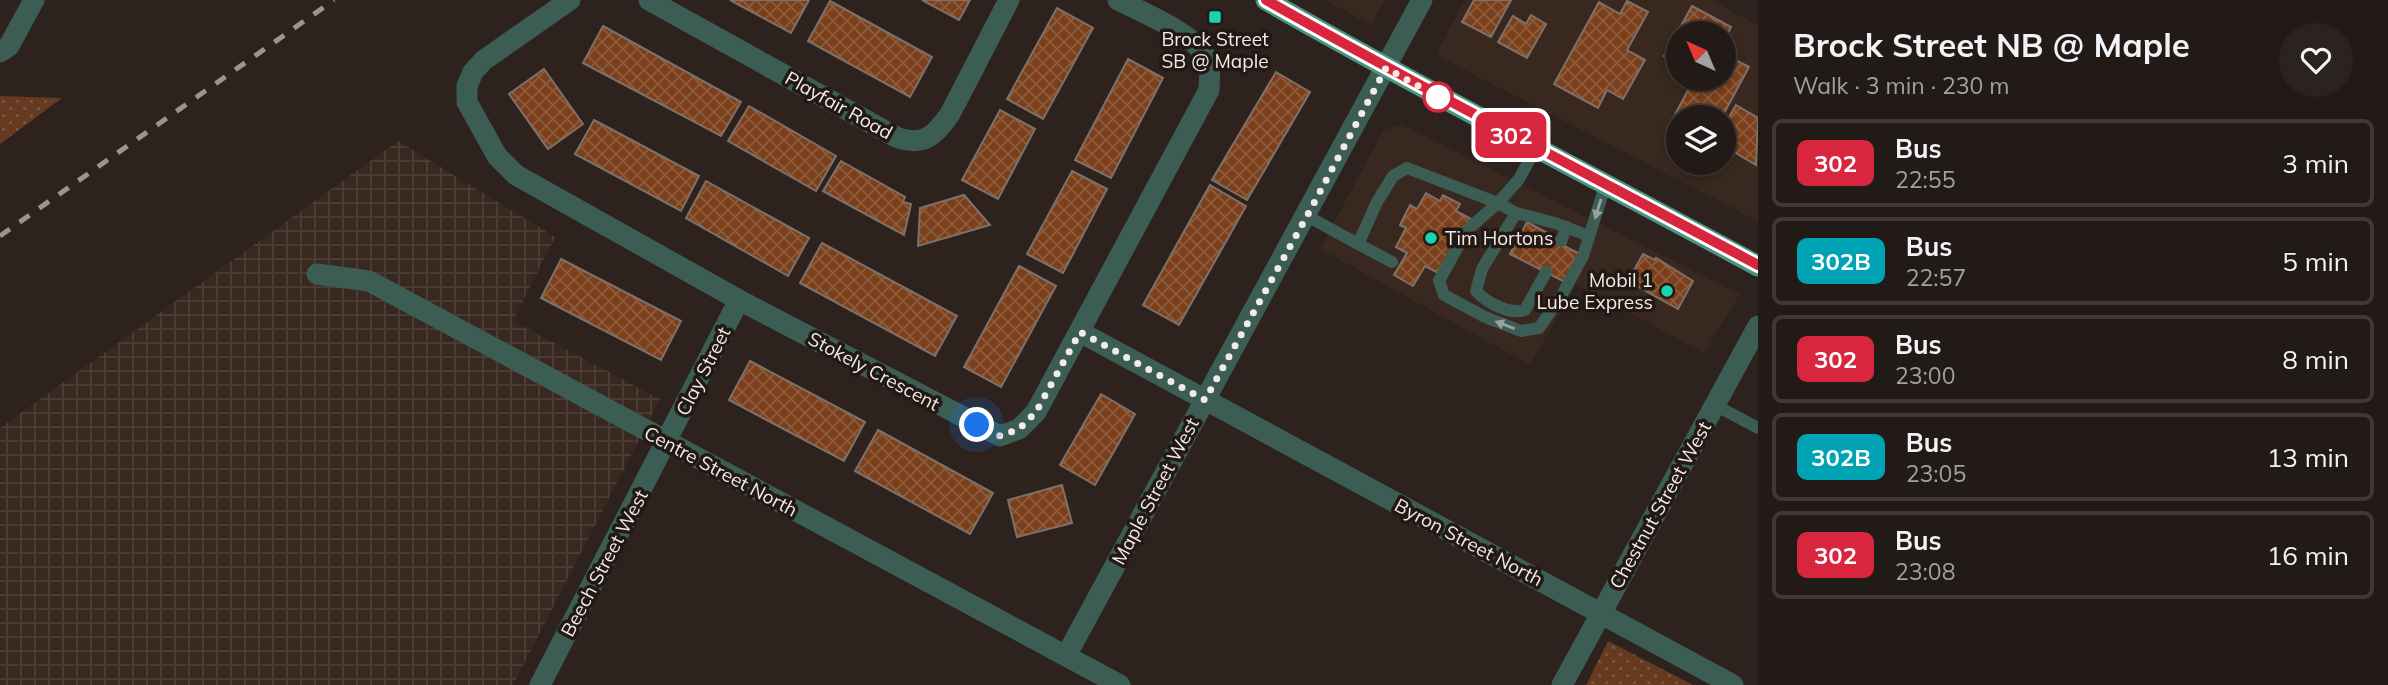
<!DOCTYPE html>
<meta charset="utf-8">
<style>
body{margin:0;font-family:Mulish,sans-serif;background:#2a231f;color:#f1f3f6;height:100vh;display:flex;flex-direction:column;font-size:26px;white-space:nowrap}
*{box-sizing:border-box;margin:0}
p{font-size:23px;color:#a2a1a1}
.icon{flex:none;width:38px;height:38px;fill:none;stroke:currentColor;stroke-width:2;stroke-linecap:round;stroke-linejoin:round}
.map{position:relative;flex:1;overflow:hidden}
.drawer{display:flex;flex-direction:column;background:#221a16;width:630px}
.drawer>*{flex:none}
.badge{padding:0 14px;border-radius:10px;font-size:24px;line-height:46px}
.needle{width:46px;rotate:316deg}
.tools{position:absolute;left:1666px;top:21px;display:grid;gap:14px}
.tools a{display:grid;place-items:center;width:70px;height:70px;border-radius:50%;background:#221a16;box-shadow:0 4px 10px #0003,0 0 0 2px #3f3835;font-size:35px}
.you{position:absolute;width:35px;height:35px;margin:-18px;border:5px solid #fff;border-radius:50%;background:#1a73e8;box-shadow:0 0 0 10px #1a73e833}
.map>.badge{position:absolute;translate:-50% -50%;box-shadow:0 0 0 4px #fff}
.round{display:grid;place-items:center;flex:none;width:74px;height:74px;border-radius:37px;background:#2a231f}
.overview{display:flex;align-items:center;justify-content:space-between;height:119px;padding:0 35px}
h1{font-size:33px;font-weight:700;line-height:52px}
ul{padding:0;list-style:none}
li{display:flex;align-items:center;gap:21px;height:88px;margin:0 14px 10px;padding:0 21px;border:4px solid #3f3835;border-radius:10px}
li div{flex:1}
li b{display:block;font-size:26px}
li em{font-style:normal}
li .badge{min-width:77px;font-weight:700;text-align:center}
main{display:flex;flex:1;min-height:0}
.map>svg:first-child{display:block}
.built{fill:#38281f;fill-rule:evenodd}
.industrial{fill:url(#industrial-grid)}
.park{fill:url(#park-dots)}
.building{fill:url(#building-cross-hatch);stroke:#7e716a;stroke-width:2}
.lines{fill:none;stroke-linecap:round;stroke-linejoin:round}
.service{stroke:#3b5d54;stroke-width:12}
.minor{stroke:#3b5d54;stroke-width:21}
.primary{stroke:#499582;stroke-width:21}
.rail{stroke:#9c948f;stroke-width:5;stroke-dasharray:12 12;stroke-linecap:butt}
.oneway{fill:#96a49e}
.line-casing{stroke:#fff;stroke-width:16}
.line{stroke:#d7263d;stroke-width:10}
.walk{stroke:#f2ebe7;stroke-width:7;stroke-dasharray:0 12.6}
.poi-dot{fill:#17d5b3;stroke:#231914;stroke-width:2.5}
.stop-dot{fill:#fff;stroke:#d7263d;stroke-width:3.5}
.labels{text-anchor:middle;stroke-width:7;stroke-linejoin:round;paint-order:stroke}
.poi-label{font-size:19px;fill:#f2ebe7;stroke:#231914}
.street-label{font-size:19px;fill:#f2ebe7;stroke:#231914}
</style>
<main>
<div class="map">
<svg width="1758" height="685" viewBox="0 0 1758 685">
<defs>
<pattern id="industrial-grid" width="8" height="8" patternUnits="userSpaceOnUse" patternTransform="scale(1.75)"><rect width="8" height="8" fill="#38281f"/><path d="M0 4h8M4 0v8" fill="none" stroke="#4c3d35"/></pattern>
<pattern id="park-dots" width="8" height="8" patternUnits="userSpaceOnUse" patternTransform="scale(1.75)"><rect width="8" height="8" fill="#663a21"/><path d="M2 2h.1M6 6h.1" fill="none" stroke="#7c5741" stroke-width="1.8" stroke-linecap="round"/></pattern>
<pattern id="building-cross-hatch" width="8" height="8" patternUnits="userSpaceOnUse" patternTransform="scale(1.75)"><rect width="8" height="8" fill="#7b401b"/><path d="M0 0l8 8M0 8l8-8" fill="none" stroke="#8e5c3c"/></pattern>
</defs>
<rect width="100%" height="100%" fill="#2d221d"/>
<!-- built -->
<g class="built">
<path d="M1325 0H1385L1371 25Z"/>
<path d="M1464 0H1712L1758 26V221L1436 55ZM1678 33H1724V79H1678ZM1678 117H1724V163H1678Z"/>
<path d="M1401 124 1740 294 1704 353 1576 284 1530 365 1320 249 1383 131Z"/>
</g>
<!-- industrial -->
<path class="industrial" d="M398 141 555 237 513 321 660 399 513 685H0V428Z"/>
<!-- park -->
<g class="park">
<path d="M0 96 62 98 0 144Z"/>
<path d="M1608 641 1693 685H1586Z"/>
</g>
<!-- building -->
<g class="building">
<path d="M730 0H809L791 33Z"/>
<path d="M922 0H970L959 20Z"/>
<path d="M1474 0H1511L1491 37 1462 22Z"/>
<path d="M830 1 932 57 910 97 808 41Z"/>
<path d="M1627 1 1648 12 1627 50 1645 60 1623 99 1607 90 1598 108 1554 84 1599 2 1620 14Z"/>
<path d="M1692 6 1731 27 1724 41V33H1678V64L1664 56Z"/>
<path d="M1057 8 1093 28 1043 119 1007 99Z"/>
<path d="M1531 15 1546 24 1527 58 1498 42 1513 16 1526 24Z"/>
<path d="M603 26 741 102 721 136 583 63Z"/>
<path d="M1724 54 1749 67 1722 117H1678V129L1670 124 1694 79H1724Z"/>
<path d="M1128 59 1163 78 1111 178 1075 160Z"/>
<path d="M544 69 583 124 548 149 509 94Z"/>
<path d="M1276 72 1310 92 1247 200 1212 180Z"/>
<path d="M1736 105 1758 118 1756 165 1724 146V126Z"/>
<path d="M749 106 836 156 816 191 728 141Z"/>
<path d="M1000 110 1035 129 998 199 962 180Z"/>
<path d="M594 120 699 176 681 211 575 154Z"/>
<path d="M841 161 905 197 903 202 911 204 904 235 823 191Z"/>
<path d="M1072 171 1107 189 1063 273 1027 254Z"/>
<path d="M706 181 809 238 788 276 686 218Z"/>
<path d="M1210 185 1246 206 1179 325 1143 305Z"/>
<path d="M1426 193 1440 201 1443 195 1460 204 1456 211 1471 219 1440 274 1425 266 1413 286 1394 275 1407 253 1396 247 1406 228 1400 225 1410 205 1417 209Z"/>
<path d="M964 195 990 225 918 246 920 208Z"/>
<path d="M1527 222 1566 243 1564 246 1580 254 1565 282 1510 254Z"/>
<path d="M822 243 957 316 935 356 800 283Z"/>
<path d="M1643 254 1655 260 1656 258 1693 281 1678 309 1628 281Z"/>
<path d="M561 259 681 321 661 360 541 298Z"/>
<path d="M1019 266 1056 286 1001 387 964 367Z"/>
<path d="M750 361 865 422 844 461 729 400Z"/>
<path d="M1101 394 1135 414 1095 485 1060 465Z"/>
<path d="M878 430 993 493 970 534 855 471Z"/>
<path d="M1062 485 1072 523 1017 537 1008 500Z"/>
</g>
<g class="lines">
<!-- service -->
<g class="service">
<path d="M1536 148 1519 179 1498 203 1467 230 1439 281 1444 295 1485 317 1521 331 1539 328 1562 295 1583 256 1606 183"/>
<path d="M1516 213 1482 269 1476 291C1487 303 1510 315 1525 310L1546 272"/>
<path d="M1307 216 1358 244 1377 202 1393 176 1407 168 1498 203 1516 213 1555 223 1589 236"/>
<path d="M1561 241 1567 227"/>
<path d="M1358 244 1392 262"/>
<path d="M1715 405 1758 428"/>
</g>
<!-- minor -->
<g class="minor">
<path d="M570 0 484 60 473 72 467 86V102L497 156 516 175 739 300 1000 436 1019 429 1036 412 1209 90C1209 81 1211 70 1208 62 1198 34 1145 14 1118 0"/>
<path d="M649 0 896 137C923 147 935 136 950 114L1009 0"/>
<path d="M0 52 9 46 34 0"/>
<path d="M317 274 369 281 1120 685"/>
<path d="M1080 332 1733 685"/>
<path d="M1066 656 1422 0"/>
<path d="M540 685 739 300"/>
<path d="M1562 685 1758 326"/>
</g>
<!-- primary -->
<path class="primary" d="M1266 0C1428 93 1594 177 1758 266"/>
<!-- rail -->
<path class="rail" d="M0 236 334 0"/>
</g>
<!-- one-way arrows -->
<defs><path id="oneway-solid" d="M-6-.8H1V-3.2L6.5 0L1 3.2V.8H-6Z" transform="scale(1.75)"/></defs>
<g class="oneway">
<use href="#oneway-solid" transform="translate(1598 209) rotate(107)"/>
<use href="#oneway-solid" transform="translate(1505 325) rotate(-159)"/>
</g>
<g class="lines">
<!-- line casing -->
<g class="line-casing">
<path id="line" d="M1266 0C1428 92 1594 177 1758 265"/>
</g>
<!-- line -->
<use href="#line" class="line"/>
<!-- walk -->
<path class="walk" d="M977 425 1000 436 1019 429 1036 412 1080 332 1205 400 1307 216 1386 68 1438 97"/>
</g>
<!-- markers -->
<g class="poi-dot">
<rect x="1208" y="10" width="14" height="14" rx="3.5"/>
<circle cx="1431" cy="238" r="7"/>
<circle cx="1667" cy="291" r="7"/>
</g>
<circle class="stop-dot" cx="1438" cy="97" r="14"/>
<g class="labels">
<!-- poi labels -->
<g class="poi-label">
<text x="1215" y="46">Brock Street<tspan x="1215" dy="22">SB @ Maple</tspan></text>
<text x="1445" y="245" text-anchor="start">Tim Hortons</text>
<text x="1653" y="287" text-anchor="end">Mobil 1<tspan x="1653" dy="22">Lube Express</tspan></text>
</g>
<!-- street labels -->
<g class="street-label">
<text transform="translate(839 105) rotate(29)" y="7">Playfair Road</text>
<text transform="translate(703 371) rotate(-63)" y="7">Clay Street</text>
<text transform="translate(874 371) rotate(28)" y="7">Stokely Crescent</text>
<text transform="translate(721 471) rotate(28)" y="7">Centre Street North</text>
<text transform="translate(1155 491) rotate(-62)" y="7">Maple Street West</text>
<text transform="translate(1660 505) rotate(-61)" y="7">Chestnut Street West</text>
<text transform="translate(1469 542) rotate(28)" y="7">Byron Street North</text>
<text transform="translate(604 563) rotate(-62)" y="7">Beech Street West</text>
</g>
</g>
</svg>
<div class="tools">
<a><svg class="needle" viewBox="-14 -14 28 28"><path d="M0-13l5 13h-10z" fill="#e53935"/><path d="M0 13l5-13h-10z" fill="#a2a1a1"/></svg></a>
<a><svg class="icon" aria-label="layers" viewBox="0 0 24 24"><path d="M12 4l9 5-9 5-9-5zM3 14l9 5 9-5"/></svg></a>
</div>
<div class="you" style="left:977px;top:425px"></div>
<b class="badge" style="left:1511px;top:135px;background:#d7263d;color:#fff">302</b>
</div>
<section class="drawer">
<div class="overview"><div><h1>Brock Street NB @ Maple</h1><p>Walk · 3 min · 230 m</p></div><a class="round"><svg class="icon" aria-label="heart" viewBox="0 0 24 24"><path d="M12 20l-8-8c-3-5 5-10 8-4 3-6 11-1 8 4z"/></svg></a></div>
<ul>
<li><span class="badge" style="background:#d7263d;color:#fff">302</span><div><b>Bus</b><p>22:55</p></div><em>3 min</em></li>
<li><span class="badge" style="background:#00a3b4;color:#fff">302B</span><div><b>Bus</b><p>22:57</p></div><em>5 min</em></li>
<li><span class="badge" style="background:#d7263d;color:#fff">302</span><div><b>Bus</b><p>23:00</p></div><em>8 min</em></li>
<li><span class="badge" style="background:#00a3b4;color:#fff">302B</span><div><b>Bus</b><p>23:05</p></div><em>13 min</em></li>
<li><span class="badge" style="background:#d7263d;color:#fff">302</span><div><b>Bus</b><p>23:08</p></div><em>16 min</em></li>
</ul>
</section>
</main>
